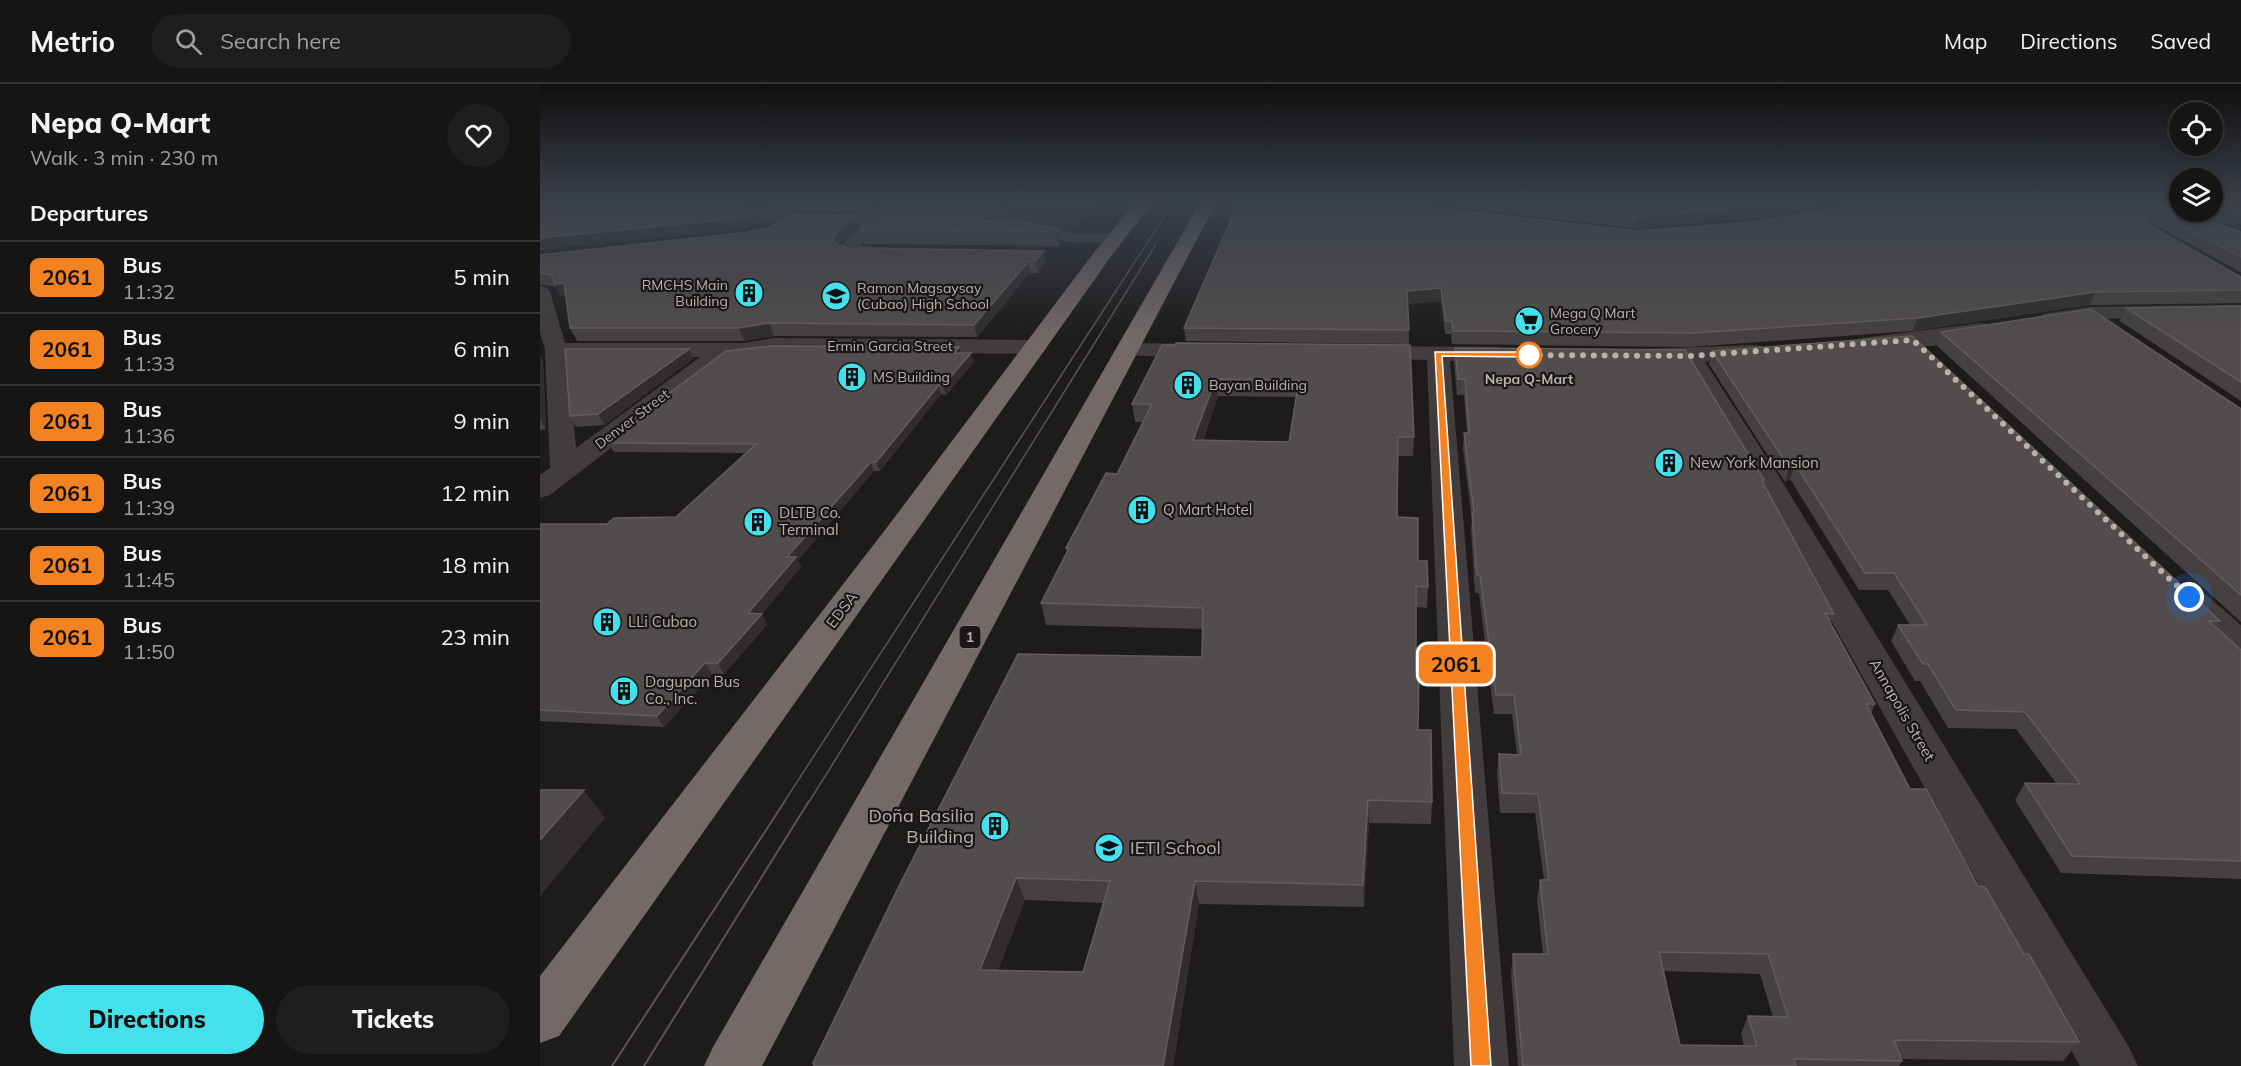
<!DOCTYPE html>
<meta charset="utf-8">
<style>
body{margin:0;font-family:Mulish,sans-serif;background:#1f1e1d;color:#f1f3f6;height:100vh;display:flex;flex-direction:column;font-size:22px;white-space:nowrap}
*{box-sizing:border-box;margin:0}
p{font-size:20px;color:#9e9fa0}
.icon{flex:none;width:33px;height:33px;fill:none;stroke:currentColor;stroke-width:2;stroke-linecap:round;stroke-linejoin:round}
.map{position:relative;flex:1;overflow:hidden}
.panel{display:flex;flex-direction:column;background:#161514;width:540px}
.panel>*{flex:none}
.badge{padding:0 12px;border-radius:9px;font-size:21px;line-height:39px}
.tools{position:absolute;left:1629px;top:18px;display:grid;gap:12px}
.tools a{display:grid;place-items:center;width:54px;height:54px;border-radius:50%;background:#161514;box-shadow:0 3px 9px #0003,0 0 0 2px #353434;font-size:30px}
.you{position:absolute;width:30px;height:30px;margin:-15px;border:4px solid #fff;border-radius:50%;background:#1a73e8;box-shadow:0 0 0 9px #1a73e833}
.map>.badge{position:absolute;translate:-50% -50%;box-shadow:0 0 0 3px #fff}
h2{padding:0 30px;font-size:22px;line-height:54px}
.round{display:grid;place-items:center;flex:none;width:63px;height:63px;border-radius:32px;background:#1f1e1d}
.overview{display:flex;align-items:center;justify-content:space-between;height:102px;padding:0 30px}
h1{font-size:28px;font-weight:800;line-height:45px}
.primary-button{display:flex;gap:12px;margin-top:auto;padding:12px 30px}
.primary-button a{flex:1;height:69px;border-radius:36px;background:#44e0ec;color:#111;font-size:24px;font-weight:800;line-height:69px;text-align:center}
.primary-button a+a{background:#1f1e1d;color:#f1f3f6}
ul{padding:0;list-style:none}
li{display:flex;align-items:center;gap:18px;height:72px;padding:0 30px;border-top:2px solid #353434}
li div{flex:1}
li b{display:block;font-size:22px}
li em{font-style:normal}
li .badge{min-width:66px;font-weight:700;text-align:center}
header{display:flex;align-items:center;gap:36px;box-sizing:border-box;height:84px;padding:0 30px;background:#161514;border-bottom:2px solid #353434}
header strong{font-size:28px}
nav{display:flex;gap:33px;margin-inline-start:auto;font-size:21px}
.search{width:420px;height:54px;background:#1f1e1d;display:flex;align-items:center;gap:15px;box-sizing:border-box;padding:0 21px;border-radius:33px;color:#9e9fa0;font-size:22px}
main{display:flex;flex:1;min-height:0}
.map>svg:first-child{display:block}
.green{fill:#2e2932}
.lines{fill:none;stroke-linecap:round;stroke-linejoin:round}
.river{fill:#4a383a;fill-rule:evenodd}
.minor{fill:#423d3c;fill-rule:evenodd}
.highway{fill:#736968;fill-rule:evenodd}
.tram-far1{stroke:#5b5453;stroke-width:1.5}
.tram{stroke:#5b5453;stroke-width:2}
.wall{fill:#454140;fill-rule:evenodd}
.shaded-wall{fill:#302d2c}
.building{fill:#524d4c;stroke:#625c5b;stroke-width:1.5;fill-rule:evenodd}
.line{fill:#f58220;stroke:#fff;stroke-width:1.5}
.walk{stroke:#bcafae;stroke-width:6;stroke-dasharray:0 10.8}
.stop-dot{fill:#fff;stroke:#f58220;stroke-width:3}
.labels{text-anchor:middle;stroke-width:4.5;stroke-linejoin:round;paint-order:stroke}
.far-poi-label{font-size:14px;fill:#bcafae;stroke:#181716;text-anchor:start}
.far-street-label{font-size:14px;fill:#bcafae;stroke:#181716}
.far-stop-label{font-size:14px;font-weight:bold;fill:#bcafae;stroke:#181716}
.shield{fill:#181716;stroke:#8b8180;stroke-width:1.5}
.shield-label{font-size:14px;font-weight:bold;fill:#bcafae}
.poi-label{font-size:15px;fill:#bcafae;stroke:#181716;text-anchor:start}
.street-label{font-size:15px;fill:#bcafae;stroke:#181716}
.near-poi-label{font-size:18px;fill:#bcafae;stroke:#181716;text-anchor:end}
</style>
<header>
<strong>Metrio</strong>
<div class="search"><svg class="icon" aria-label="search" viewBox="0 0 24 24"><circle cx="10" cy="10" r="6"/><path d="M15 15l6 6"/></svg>Search here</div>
<nav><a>Map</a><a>Directions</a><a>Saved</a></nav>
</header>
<main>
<section class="panel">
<div class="overview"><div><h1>Nepa Q-Mart</h1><p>Walk · 3 min · 230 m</p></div><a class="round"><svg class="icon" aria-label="heart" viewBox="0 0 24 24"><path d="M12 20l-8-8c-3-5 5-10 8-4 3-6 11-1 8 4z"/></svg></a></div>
<h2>Departures</h2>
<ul>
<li><span class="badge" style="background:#f58220;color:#111">2061</span><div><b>Bus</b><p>11:32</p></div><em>5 min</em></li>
<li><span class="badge" style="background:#f58220;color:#111">2061</span><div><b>Bus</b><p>11:33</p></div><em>6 min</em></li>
<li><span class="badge" style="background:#f58220;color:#111">2061</span><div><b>Bus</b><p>11:36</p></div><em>9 min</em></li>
<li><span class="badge" style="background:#f58220;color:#111">2061</span><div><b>Bus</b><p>11:39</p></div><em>12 min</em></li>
<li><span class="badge" style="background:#f58220;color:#111">2061</span><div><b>Bus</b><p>11:45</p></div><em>18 min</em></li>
<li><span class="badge" style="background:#f58220;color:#111">2061</span><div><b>Bus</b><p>11:50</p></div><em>23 min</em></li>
</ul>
<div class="primary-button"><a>Directions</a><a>Tickets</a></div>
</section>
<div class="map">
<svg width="1701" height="982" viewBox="0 0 1701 982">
<rect width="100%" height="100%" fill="#1d1c1b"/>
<!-- green -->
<path class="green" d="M416 119H559L531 152Z"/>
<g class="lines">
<!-- river -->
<path class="river" d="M1550 119H1640V128H1672V120L1701 122V140L1561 134 1550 132 1546 125Z"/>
<!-- minor -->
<g class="minor">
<path d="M143 119H185L256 129 335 130 366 121 426 119 486 139 536 149H581L584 153 581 157 536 159 476 147 424 129 407 126 368 131 342 139 320 162 357 164 359 168 357 172C342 175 307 178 298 165L321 140 256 139 151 124Z"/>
<path d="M1594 119H1640V125L1602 124Z"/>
<path d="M1672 119H1687L1701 126V138L1672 124Z"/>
<path d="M0 202 7 204 10 208 25 259H204L234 254 496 256 504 258 507 263 504 268 496 270 234 268 189 273 10 411 0 414V391L10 384 5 266 0 248ZM28 273H160L36 364Z"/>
<path d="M1701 221V233L1550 235 1511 241 1503 240 1500 235 1503 230 1550 223Z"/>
<path d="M1442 239 1450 241 1453 246 1450 251C1421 258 1350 271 1322 264L1319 259 1322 254Z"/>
<path d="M589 259 664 260 672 262 675 267 672 272 664 274 581 271 578 266 581 261Z"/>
<path d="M1216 261 1224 263 1228 268 1224 273 1165 278 1238 391 1589 963 1598 982H1540L1210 391 1143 279 1094 277 1090 272 1094 267 1102 265Z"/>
<path d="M826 262 958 263 966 265 970 270 966 275 910 277 969 982H914L887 276 818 274 814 269 818 264Z"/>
<path d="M1644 499 1656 502 1701 541V573L1688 569 1632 516 1627 509 1632 502Z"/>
</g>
<!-- highway -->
<g class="highway">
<path d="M595 119H612L569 175 19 952 0 959V892L345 446 555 167Z"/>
<path d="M660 119H676L222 982H164L173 963Z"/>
</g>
<!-- tram-far1 -->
<g class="tram-far1">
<path d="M244 718 633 119"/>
<path d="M269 718 615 162"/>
</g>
<!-- tram -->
<g class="tram">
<path d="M72 982 245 717"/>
<path d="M104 982 269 717"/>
</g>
</g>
<!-- wall -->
<g class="wall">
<path d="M200 119H366L335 128 256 127Z"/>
<path d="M432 119H477L465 130Z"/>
<path d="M884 119H1303L1210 134 1095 144Z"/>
<path d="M1616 119 1701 148V188L1612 139H1608L1609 141 1701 193V219L1550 221 1373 247 1150 263 912 260 911 250H905L901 217 868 220 869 260 646 257 644 244 1097 147Z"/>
<path d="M452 137 519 145 521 158 519 162 325 160 321 146Z"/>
<path d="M316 142 299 161 307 164 504 167 506 178 498 189H490L437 253 234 252 204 257H37L30 244 26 211 21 212 16 203 0 200V171Z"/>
<path d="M1701 222V317L1580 237 1586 224Z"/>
<path d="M1401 248 1701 325V538L1396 261Z"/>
<path d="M622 261H870L874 353 873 372H858L857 433 878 477 888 503 887 524 876 523V586L878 646 892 718 891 740 829 739 824 823 659 820 633 982H274L662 573 663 545 506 541 501 519 527 468 526 464 577 390 603 338H595L592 320ZM678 312 756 313 749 358 663 356ZM485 816 563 819 543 888 458 886Z"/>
<path d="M915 264 1224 396 1223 399 1294 530 1290 539 1335 620 1331 630 1370 705 1438 802 1484 870 1539 958 1523 977 1362 975V977L1359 982H978L971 889 973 870H1003L997 816 1000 796H1004L995 729H960L957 689 959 670H977L972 630H954L939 509H935L931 446 932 436 923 365 924 349H927L924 311H917L914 278ZM1124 887 1220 890 1233 933 1208 932 1201 950 1204 962 1140 961Z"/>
<path d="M1172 267 1680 537 1676 543 1701 566V795L1521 789 1475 716 1485 699H1516L1476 645 1408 644 1380 597H1375L1351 557 1358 541H1370L1348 506H1319L1250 395 1245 398 1169 280Z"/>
<path d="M421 269 434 278 406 311 401 310 340 387H334L258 476 261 483 222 530 227 541 184 590H172L124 643 0 637V440H67L136 433 206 369 74 368 68 359 105 330 104 328Z"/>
<path d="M0 272 3 277 6 345 0 346Z"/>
<path d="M153 275 64 341 36 343 30 332Z"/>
</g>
<!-- shaded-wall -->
<g class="shaded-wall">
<path d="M332 119H366L335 128Z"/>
<path d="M464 119H477L465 130 463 120Z"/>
<path d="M1238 119H1303L1210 134 1095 144 1097 133Z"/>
<path d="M225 127 229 137 205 145 0 166V154Z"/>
<path d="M450 128 453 141 440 137Z"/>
<path d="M1617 128 1612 139 1605 140V134L1610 129Z"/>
<path d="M313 132 316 142 296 165 292 154Z"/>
<path d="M519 145 521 158 519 162 516 148Z"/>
<path d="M504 167 506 178 498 189 495 177Z"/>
<path d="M488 178 490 189 437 253 434 241Z"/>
<path d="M24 199 30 210 21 212 15 200Z"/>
<path d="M901 204V217L867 220V207Z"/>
<path d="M1555 208 1550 221 1373 247 1377 234Z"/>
<path d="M229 239 234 252 204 257 199 244Z"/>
<path d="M419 263 422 272 414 269Z"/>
<path d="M149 265 153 275 64 341 58 330Z"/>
<path d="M431 269 434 278 406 311 403 302Z"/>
<path d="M0 272 3 277 6 345 0 335Z"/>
<path d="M676 295 678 312 656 375 653 356Z"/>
<path d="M399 301 401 310 340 387 336 378Z"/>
<path d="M331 378 334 387 258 476 261 483 222 530 227 541 184 590 178 579 208 529 247 473Z"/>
<path d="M1255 380 1250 395 1245 398 1249 383Z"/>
<path d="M165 579 172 590 124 643 117 632Z"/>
<path d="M44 706 65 734 0 812V756Z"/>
<path d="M828 716 829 739 824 823 823 801Z"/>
<path d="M476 794 485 816 450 908 440 886Z"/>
<path d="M655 797 659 820 633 982H623Z"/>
</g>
<!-- building -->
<g class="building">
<path d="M0 119H165L225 127 201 134 0 154Z"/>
<path d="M377 119H415L450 128 440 137H480L519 145 516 148 321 146 339 128 365 120Z"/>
<path d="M698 119H854L1097 147 1213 138 1329 119H1616L1701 148V173L1617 128 1610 129 1605 134 1609 141 1701 193V206L1555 208 1377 234 1153 249 913 247 912 237H906L901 204 867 207 869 246 644 244Z"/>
<path d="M976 119H1238L1212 123 1097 133Z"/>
<path d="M254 131 313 132 292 154 296 160 307 164 504 167 495 177 488 178 434 241 229 239 199 244H30L24 199 15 200 11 191 0 189V171L201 149 227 144Z"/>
<path d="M1701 222V298L1586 224Z"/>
<path d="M1551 225 1701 325V511L1401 248Z"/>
<path d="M1372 252 1680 537H1669L1701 566V777L1532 772 1485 699 1540 700 1485 628 1416 626 1388 580H1383L1358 541H1387L1354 489H1325L1255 380 1249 383 1172 267Z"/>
<path d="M636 259 870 261 874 353H858L857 433 878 434V477H887L888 503 876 502V586H879L878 646H891L892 718 828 716 823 801 655 797 623 982H274L273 979 360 800 478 570 662 573 663 524 501 519 529 464H526L566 389 577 390 612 320H592L622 261H635ZM676 295 759 296 749 358 653 356ZM476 794 570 797 543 888 440 886Z"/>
<path d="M231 262 419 263 414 269H431L403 302 399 301 336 378H331L247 473H256L208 529 222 530 178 579H165L117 632 0 626V440H67L74 434 136 433 216 360 68 359 109 328H104L186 267Z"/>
<path d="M915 264 1145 266 1224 396 1222 397 1294 530 1285 529 1335 620H1326L1370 705H1386L1438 802 1445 803 1484 870H1489L1539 958 1354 956 1362 977 1254 975 1256 982H983L973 870H1008L1000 796H1009L998 710 962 709 959 670 981 671 974 611H956L940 491H937L932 429H934L924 349H929L925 295H918ZM1119 868 1228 870 1248 933 1208 932 1217 962 1140 961Z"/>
<path d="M25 265H149L58 330 30 332Z"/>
<path d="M0 706H44L0 756Z"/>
</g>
<!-- sky -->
<linearGradient id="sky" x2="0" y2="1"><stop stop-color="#100f0f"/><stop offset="0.46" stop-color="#3a404a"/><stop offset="1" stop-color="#3a404a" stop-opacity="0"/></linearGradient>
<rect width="1701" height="256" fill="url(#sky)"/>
<!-- line -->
<path class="line" d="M895 268H989L993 271 989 273 902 272 951 982H931Z"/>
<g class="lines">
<!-- walk -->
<path class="walk" d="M989 271 1150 272 1373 256 1649 513"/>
</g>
<!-- icons -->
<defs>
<g id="building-disc" transform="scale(1.5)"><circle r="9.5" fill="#44e0ec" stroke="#181716"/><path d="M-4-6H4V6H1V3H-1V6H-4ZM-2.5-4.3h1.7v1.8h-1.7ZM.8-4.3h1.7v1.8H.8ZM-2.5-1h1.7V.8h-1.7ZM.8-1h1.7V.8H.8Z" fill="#111"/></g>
<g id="school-disc" transform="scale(1.5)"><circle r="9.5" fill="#44e0ec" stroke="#181716"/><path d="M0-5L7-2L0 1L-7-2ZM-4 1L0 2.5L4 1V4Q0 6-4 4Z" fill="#111"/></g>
<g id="supermarket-disc" transform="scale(1.5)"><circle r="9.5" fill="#44e0ec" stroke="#181716"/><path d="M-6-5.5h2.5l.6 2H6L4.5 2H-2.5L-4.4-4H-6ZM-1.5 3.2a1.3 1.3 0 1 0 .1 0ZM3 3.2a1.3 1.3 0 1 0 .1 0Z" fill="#111"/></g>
</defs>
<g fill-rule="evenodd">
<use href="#building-disc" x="209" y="209"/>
<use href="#school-disc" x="296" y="212"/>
<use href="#supermarket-disc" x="989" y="237"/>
<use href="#building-disc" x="312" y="293"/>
<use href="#building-disc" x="648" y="301"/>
<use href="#building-disc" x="1129" y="379"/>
<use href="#building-disc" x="602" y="426"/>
<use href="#building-disc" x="218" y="438"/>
<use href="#building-disc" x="67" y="538"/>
<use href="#building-disc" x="84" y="607"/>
<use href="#building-disc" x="455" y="742"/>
<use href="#school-disc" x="569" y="764"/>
</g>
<!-- markers -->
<circle class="stop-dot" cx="989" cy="271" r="12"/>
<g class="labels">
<!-- far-poi labels -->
<g class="far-poi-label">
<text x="188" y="206" text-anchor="end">RMCHS Main<tspan x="188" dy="16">Building</tspan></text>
<text x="317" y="209">Ramon Magsaysay<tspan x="317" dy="16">(Cubao) High School</tspan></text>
<text x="1010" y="234">Mega Q Mart<tspan x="1010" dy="16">Grocery</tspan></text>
<text x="333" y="298">MS Building</text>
<text x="669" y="306">Bayan Building</text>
</g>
<!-- far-street labels -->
<g class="far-street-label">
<text x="350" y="267">Ermin Garcia Street</text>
<text transform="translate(92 335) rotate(-37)" y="5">Denver Street</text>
</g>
<!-- far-stop labels -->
<g class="far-stop-label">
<text x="989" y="300">Nepa Q-Mart</text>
</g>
<!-- shield labels -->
<rect class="shield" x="419.5" y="542" width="21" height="22" rx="4.5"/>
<g class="shield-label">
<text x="430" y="558">1</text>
</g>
<!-- poi labels -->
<g class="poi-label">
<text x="1150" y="384">New York Mansion</text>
<text x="623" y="431">Q Mart Hotel</text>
<text x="239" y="434">DLTB Co.<tspan x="239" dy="17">Terminal</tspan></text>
<text x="88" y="543">LLi Cubao</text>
<text x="105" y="603">Dagupan Bus<tspan x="105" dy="17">Co., Inc.</tspan></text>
</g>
<!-- street labels -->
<g class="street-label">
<text transform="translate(302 526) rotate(-53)" y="5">EDSA</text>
<text transform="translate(1362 626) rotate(60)" y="5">Annapolis Street</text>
</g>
<!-- near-poi labels -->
<g class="near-poi-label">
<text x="434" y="738">Doña Basilia<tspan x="434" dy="21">Building</tspan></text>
<text x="590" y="770" text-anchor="start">IETI School</text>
</g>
</g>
</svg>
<div class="tools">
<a><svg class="icon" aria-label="locate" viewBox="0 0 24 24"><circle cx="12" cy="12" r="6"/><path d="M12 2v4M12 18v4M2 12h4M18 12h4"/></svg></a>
<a><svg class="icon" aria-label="layers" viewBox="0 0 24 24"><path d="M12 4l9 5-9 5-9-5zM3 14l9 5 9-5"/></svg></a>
</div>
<div class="you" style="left:1649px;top:513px"></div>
<b class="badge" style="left:916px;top:580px;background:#f58220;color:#111">2061</b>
</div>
</main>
